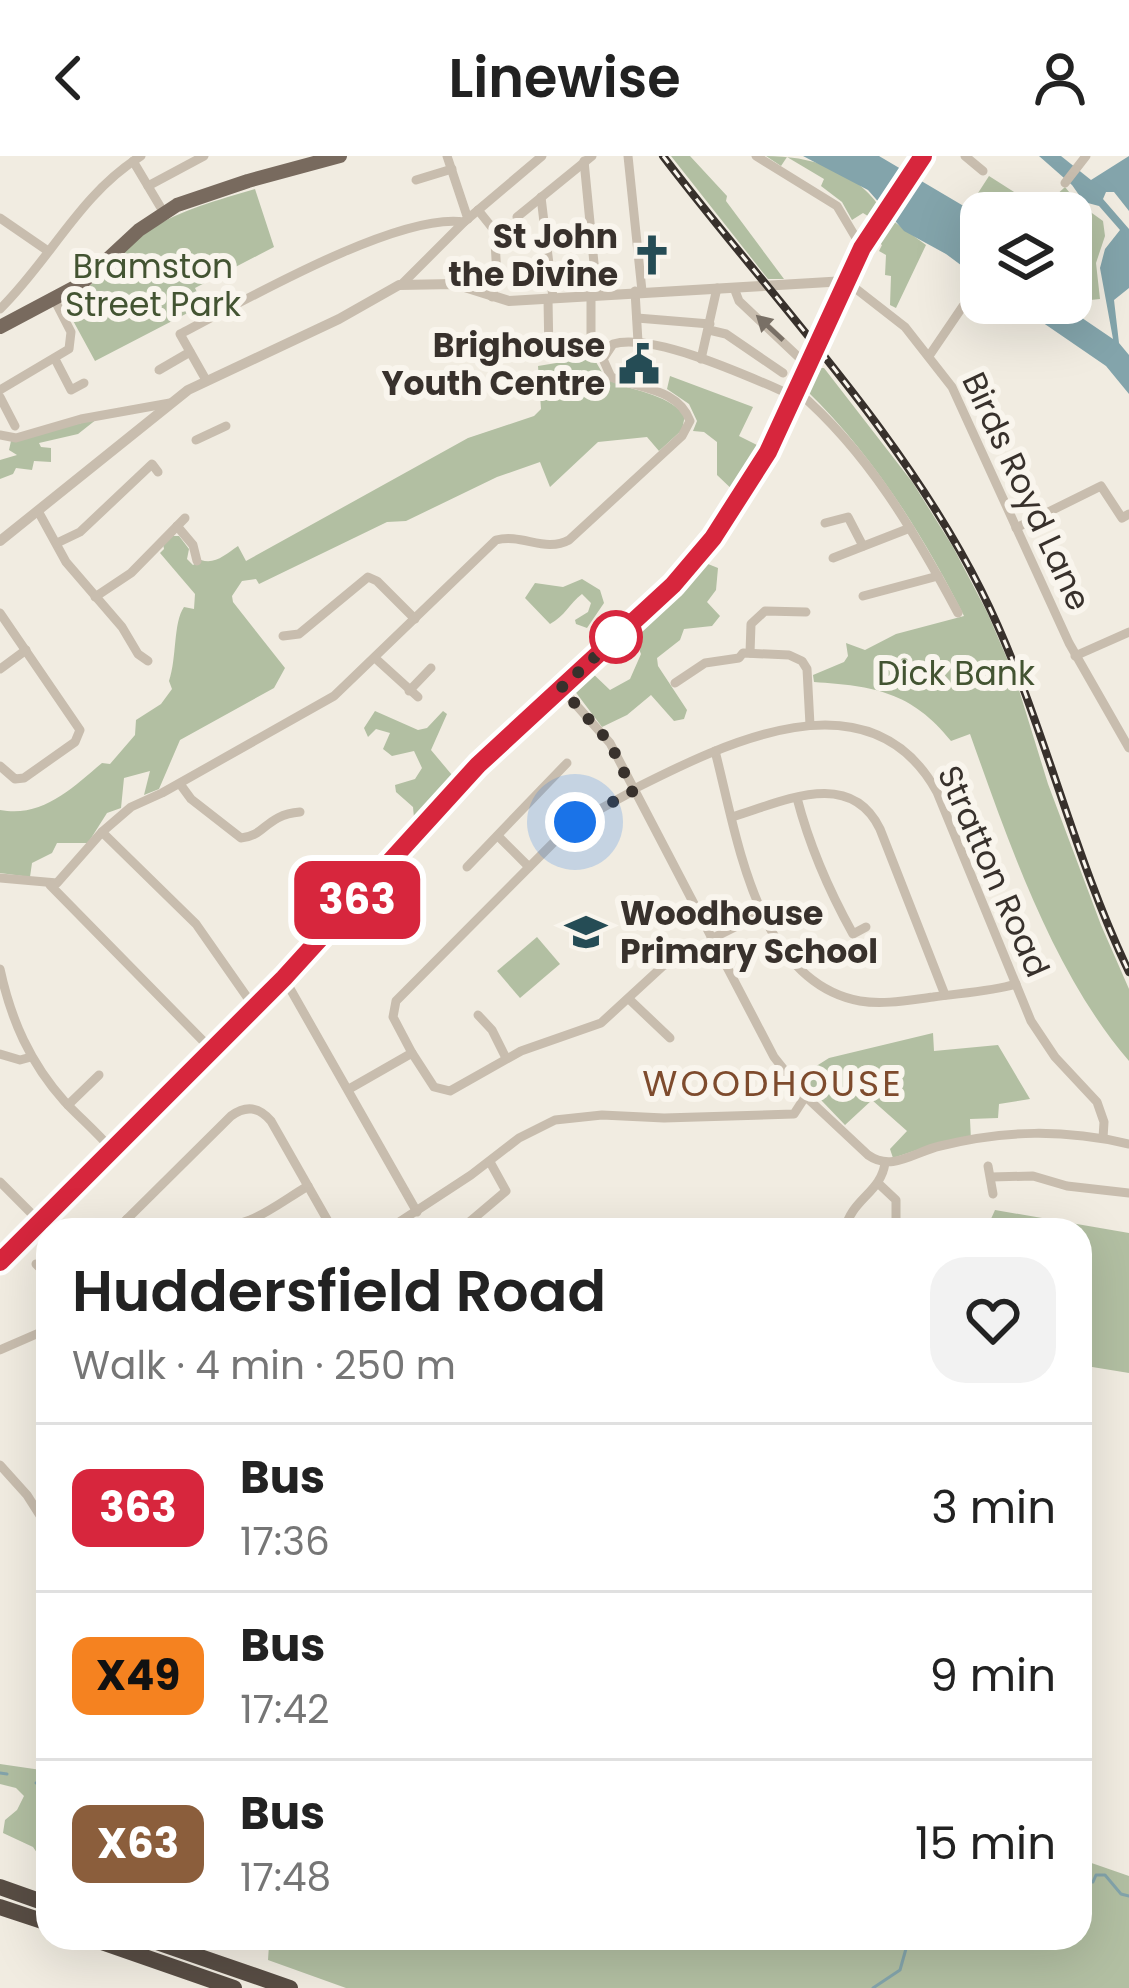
<!DOCTYPE html>
<meta charset="utf-8">
<style>
body{margin:0;font-family:Poppins,sans-serif;background:#f2f2f2;color:#222;height:100vh;display:flex;flex-direction:column;font-size:45px;white-space:nowrap}
*{box-sizing:border-box;margin:0}
p{font-size:39px;color:#767676}
.icon{flex:none;width:66px;height:66px;fill:none;stroke:currentColor;stroke-width:2;stroke-linecap:round;stroke-linejoin:round}
.map{position:relative;flex:1;overflow:hidden}
.panel{position:absolute;left:36px;top:1062px;width:1056px;height:732px;display:flex;flex-direction:column;background:#fff;border-radius:36px;box-shadow:0 12px 48px #0002}
.panel>*{flex:none}
.badge{padding:0 24px;border-radius:18px;font-size:42px;line-height:78px}
.fabs{position:absolute;left:960px;top:36px;display:grid;gap:24px}
.fabs a{display:grid;place-items:center;width:132px;height:132px;border-radius:24px;background:#fff;box-shadow:0 12px 48px #0002;font-size:60px}
.you{position:absolute;width:60px;height:60px;margin:-30px;border:9px solid #fff;border-radius:50%;background:#1a73e8;box-shadow:0 0 0 18px #1a73e833}
.map>.badge{position:absolute;translate:-50% -50%;box-shadow:0 0 0 6px #fff}
.round{display:grid;place-items:center;flex:none;width:126px;height:126px;border-radius:36px;background:#f2f2f2}
.overview{display:flex;align-items:center;justify-content:space-between;height:204px;padding:0 36px}
h1{font-size:57px;font-weight:600;line-height:90px}
ul{padding:0;list-style:none}
li{display:flex;align-items:center;gap:36px;height:168px;padding:0 36px;border-top:3px solid #e0e0e0}
li div{flex:1}
li b{display:block;font-size:45px}
li em{font-style:normal}
li .badge{min-width:132px;font-weight:700;text-align:center}
header{display:flex;justify-content:space-between;align-items:center;height:156px;padding:0 36px;background:#fff;font-size:54px;font-weight:600}
.map>svg:first-child{display:block}
.green{fill:#b2bfa2}
.water{fill:#83a4ab}
.lines{fill:none;stroke-linecap:round;stroke-linejoin:round}
.stream{stroke:#83a4ab;stroke-width:3}
.minor{stroke:#c8bdae;stroke-width:9}
.tertiary{stroke:#c8bdae;stroke-width:10}
.primary{stroke:#786a5e;stroke-width:14}
.motorway{stroke:#584d44;stroke-width:16}
.rail-casing{stroke:#38312c;stroke-width:8}
.rail{stroke:#f9f5ed;stroke-width:3;stroke-dasharray:9;stroke-linecap:butt}
.oneway{fill:#797066}
.line-casing{stroke:#fff;stroke-width:27}
.line{stroke:#d7263d;stroke-width:18}
.walk{stroke:#38312c;stroke-width:12;stroke-dasharray:0 21.6}
.stop-dot{fill:#fff;stroke:#d7263d;stroke-width:6}
.labels{text-anchor:middle;stroke-width:12;stroke-linejoin:round;paint-order:stroke}
.poi-label{font-size:33px;font-weight:bold;fill:#38312c;stroke:#f9f5ed;text-anchor:end}
.park-label{font-size:33px;fill:#435432;stroke:#f9f5ed}
.street-label{font-size:33px;fill:#38312c;stroke:#f9f5ed}
.neighbourhood-label{font-size:36px;letter-spacing:3px;fill:#7e4b2d;stroke:#f9f5ed}
</style>
<header><svg class="icon" aria-label="back" viewBox="0 0 24 24"><path d="M15 5l-7 7 7 7"/></svg>Linewise<svg class="icon" aria-label="person" viewBox="0 0 24 24"><circle cx="12" cy="8" r="4"/><path d="M4 21q1-7 8-7t8 7"/></svg></header>
<div class="map">
<svg width="1129" height="1832" viewBox="0 0 1129 1832">
<rect width="100%" height="100%" fill="#f1ece1"/>
<!-- green -->
<g class="green">
<path d="M671 0H690L727 40 726 45 784 123H768Z"/>
<path d="M766 0C810 0 853 13 879 50L871 62 863 57 852 64 842 46 821 30 824 23 787 1 781 10Z"/>
<path d="M989 20 1041 53 1065 31 1078 47 1103 65 1105 80 1096 107 1100 143 1081 145 1076 157 1060 147H1071V57H981V86L962 49 969 51Z"/>
<path d="M255 33 274 91 195 132 203 149 95 205 64 148C99 129 118 96 150 74 181 53 219 44 255 33Z"/>
<path d="M889 62 926 89 896 152 890 149 891 120 885 119 886 99 879 95 882 89 875 83Z"/>
<path d="M593 201 606 223C633 236 664 236 685 259L682 274 659 295 647 281 598 286 550 331 540 306 497 321 406 365 387 366 259 428 256 423 242 425 232 440 233 446 285 512 274 532 180 584 159 633 144 639 150 615 124 622 121 652 107 657 88 687H57L52 697 32 707 30 721 0 717V654C42 662 71 633 102 607L110 608 135 579 136 564 161 548 172 533 169 525C177 502 173 467 184 451L194 453 195 438 160 397 164 393 163 388 173 380H179L189 393 187 403 193 409 201 404C215 409 226 398 238 390L246 405 468 282 534 260 541 253 538 210Z"/>
<path d="M818 212H824L913 327 953 391 987 456 1015 521 1048 628 1101 769 1129 833V905C1053 817 1009 687 970 578L951 585C912 536 874 530 814 526L813 519 844 506 848 500 846 487 865 494 896 478 964 460C922 377 873 299 806 234Z"/>
<path d="M670 220 753 251 739 280 765 293 739 340 717 319V286L704 276 693 275 697 265 689 248 667 233Z"/>
<path d="M97 263 78 278 39 287 41 291 51 292V306L34 305 32 314 16 312 13 318 0 323V304L17 299 9 294 11 285Z"/>
<path d="M703 406 718 412 716 434 707 446 720 460 712 470 684 473 680 484 657 502 658 510 687 554 684 563 674 565 651 539 627 559 602 571 571 530 589 514 610 534 630 523 641 498 632 475Z"/>
<path d="M582 423 600 434 604 447 587 472 576 468 575 464 588 456 591 447 582 438C569 448 565 460 550 468L525 442 535 427 563 431Z"/>
<path d="M375 555 418 574 427 572 443 555 447 558 431 594 457 625 412 674 409 669 414 662 413 651 396 636 395 629 415 623 422 612 414 595 392 600 383 593 390 577 376 573 368 581 364 572Z"/>
<path d="M537 781 560 808 520 842 497 815Z"/>
<path d="M933 877 934 895 998 889 1030 943 999 948 998 962 970 963 971 984 935 988 893 1002 890 993 907 975 872 944 845 969 799 921 829 902Z"/>
<path d="M995 1054 1129 1077V1217L1080 1209V1074H986Z"/>
<path d="M0 1608 48 1615V1713L33 1691 3 1677 5 1664 17 1654 24 1640 16 1632 0 1628Z"/>
<path d="M1080 1703 1129 1720V1832H346L268 1804 269 1789 227 1782H1080Z"/>
</g>
<!-- water -->
<g class="water">
<path d="M803 0H879L967 52 981 86V124L946 98 904 75 868 34Z"/>
<path d="M1039 0H1061L1091 24 1129 0V55L1114 36H1106L1103 43 1129 73V132L1114 144 1119 187 1129 199V238L1106 210 1014 147H1060L1113 183 1100 112 1105 93 1120 74 1099 50 1084 46 1072 29Z"/>
</g>
<g class="lines">
<!-- stream -->
<g class="stream">
<path d="M0 1617 7 1618"/>
<path d="M36 1627 48 1629"/>
<path d="M1080 1721 1093 1726 1096 1719H1105L1121 1738 1129 1740"/>
<path d="M873 1832 900 1814 909 1782"/>
</g>
<!-- minor -->
<g class="minor">
<path d="M447 0 468 63"/>
<path d="M628 0 642 135"/>
<path d="M756 0 837 50 862 92"/>
<path d="M965 0 983 15"/>
<path d="M133 5 164 57"/>
<path d="M584 5 597 138"/>
<path d="M416 24 452 13"/>
<path d="M1065 27 1086 0"/>
<path d="M148 30 204 0"/>
<path d="M541 41 553 142"/>
<path d="M478 54 498 79"/>
<path d="M517 61 592 0"/>
<path d="M0 62 48 95"/>
<path d="M846 125 905 171 952 231 1069 487 1129 592"/>
<path d="M402 128 464 66 542 0"/>
<path d="M734 132 739 145 809 211"/>
<path d="M635 135 638 186"/>
<path d="M492 141 497 121 495 85 509 69"/>
<path d="M548 143 549 200"/>
<path d="M0 153C51 103 79 39 141 0"/>
<path d="M637 162 710 168"/>
<path d="M709 174 726 178 783 217"/>
<path d="M591 198V138"/>
<path d="M929 200 963 150"/>
<path d="M701 203 717 132"/>
<path d="M56 205 71 234 84 227"/>
<path d="M159 214 190 196"/>
<path d="M206 224 180 178C242 146 398 56 464 66"/>
<path d="M0 234 69 193 71 176 54 143"/>
<path d="M797 235C868 296 914 375 958 457"/>
<path d="M0 241 15 270"/>
<path d="M0 279 16 282 81 263 170 247"/>
<path d="M196 284 226 270"/>
<path d="M38 355 66 406 122 471 138 498 148 505"/>
<path d="M825 367 848 361 863 390"/>
<path d="M177 370 193 389 197 405"/>
<path d="M1016 372 1101 330 1122 362 1129 358"/>
<path d="M57 387 80 376 152 308 158 316"/>
<path d="M833 402 910 372"/>
<path d="M863 440 938 420"/>
<path d="M95 441 131 417 185 362"/>
<path d="M0 457 80 574 75 586 24 622 15 623 0 610"/>
<path d="M283 480 299 478 368 421 377 425 415 463"/>
<path d="M750 497 751 468 765 455 806 456"/>
<path d="M1075 500 1129 476"/>
<path d="M375 502 418 541"/>
<path d="M0 513 26 494"/>
<path d="M675 527 705 507 739 502 743 497 789 499 802 505 807 513 810 569"/>
<path d="M561 532 610 587 774 901 805 940 868 999C892 1016 914 996 940 990 1005 974 1064 973 1129 988"/>
<path d="M409 535 431 512"/>
<path d="M715 595C737 679 756 826 860 845 884 849 909 844 933 841 960 837 989 836 1016 828"/>
<path d="M180 628 191 643 241 682C266 680 265 659 300 656"/>
<path d="M632 634C725 587 870 514 937 636L1031 865 1055 901 1097 946 1104 966 1103 982"/>
<path d="M797 642C810 692 828 733 853 778L866 771"/>
<path d="M732 661C782 646 850 611 880 673L945 839"/>
<path d="M102 676 196 768 254 851"/>
<path d="M498 680 529 711"/>
<path d="M467 711 567 607"/>
<path d="M0 722 57 727 102 676 131 651 162 637 334 540 496 384C522 377 545 397 569 384L682 280 690 265C678 232 639 233 611 221L603 203 613 188C654 176 754 223 794 240"/>
<path d="M50 729 212 894"/>
<path d="M711 783 763 757"/>
<path d="M0 813C11 864 30 907 65 946 80 962 97 976 111 993"/>
<path d="M284 822 417 1056"/>
<path d="M630 844 670 882"/>
<path d="M478 859 492 874 506 902"/>
<path d="M412 897 393 861 396 845 571 669 633 635"/>
<path d="M0 898 20 904 31 901"/>
<path d="M349 933 412 897 434 931 450 935 521 895 601 867 663 810 712 785"/>
<path d="M68 949 99 919"/>
<path d="M988 1010 993 1038"/>
<path d="M991 1021 1033 1020 1067 1030 1129 1037"/>
<path d="M0 1026 39 1065"/>
<path d="M879 1028 896 1044V1068"/>
<path d="M127 1063C151 1078 223 1074 250 1064 270 1056 289 1041 308 1030"/>
<path d="M116 1074 231 960C246 949 259 951 271 965L333 1074"/>
<path d="M387 1074 471 1019 519 982 555 964 602 959 664 962 794 958 805 941"/>
<path d="M460 1074 506 1035 490 1006"/>
<path d="M845 1074C851 1043 881 1037 885 1007"/>
<path d="M36 1108 48 1120"/>
<path d="M0 1194 48 1173"/>
<path d="M0 1309 27 1339 48 1372"/>
</g>
<!-- tertiary -->
<path class="tertiary" d="M0 385 188 234 339 163 399 129 455 128 509 145 846 125"/>
<!-- primary -->
<g class="primary">
<path d="M0 171 81 128 139 74 177 49 248 25 340 0"/>
<path d="M0 1106 284 822 478 609 673 429 713 382 779 273 862 92 923 0"/>
</g>
<!-- motorway -->
<g class="motorway">
<path d="M0 1731 48 1748"/>
<path d="M0 1751 48 1767"/>
<path d="M90 1782 234 1832"/>
<path d="M145 1782 290 1832"/>
</g>
<!-- rail casing -->
<g class="rail-casing">
<path id="rail" d="M663 0C771 142 900 273 981 434 1042 556 1070 693 1129 816"/>
</g>
<!-- rail -->
<use href="#rail" class="rail"/>
</g>
<!-- one-way arrows -->
<defs><path id="oneway-solid" d="M-6-.8H1V-3.2L6.5 0L1 3.2V.8H-6Z" transform="scale(3)"/></defs>
<use class="oneway" href="#oneway-solid" transform="translate(770 172) rotate(-137)"/>
<g class="lines">
<!-- line casing -->
<g class="line-casing">
<path id="line" d="M0 1106 284 822 478 609 673 429 713 382 768 296 862 92 923 0"/>
</g>
<!-- line -->
<use href="#line" class="line"/>
<!-- walk -->
<path class="walk" d="M575 666 633 635 610 587 561 532 621 477 616 481"/>
</g>
<!-- icons -->
<defs>
<g id="church-bare" transform="scale(3.24)"><path d="M-1.2-6h2.4v3.5h3.3v2.4h-3.3V6h-2.4V-.1h-3.3v-2.4h3.3Z" fill="#254c55" stroke="#f9f5ed" stroke-width="2.5" paint-order="stroke"/></g>
<g id="civic-bare" transform="scale(3.24)"><path d="M-.6-6.5H3V-4.5H.6V-3L4-1V1h2V6H-6V1h2V-1L-.6-3ZM-1.2 2.5V6h2.4V2.5Z" fill="#254c55" stroke="#f9f5ed" stroke-width="2.5" paint-order="stroke"/></g>
<g id="school-bare" transform="scale(3.24)"><path d="M0-5L7-2L0 1L-7-2ZM-4 1L0 2.5L4 1V4Q0 6-4 4Z" fill="#254c55" stroke="#f9f5ed" stroke-width="2.5" paint-order="stroke"/></g>
</defs>
<g fill-rule="evenodd">
<use href="#church-bare" x="652" y="99"/>
<use href="#civic-bare" x="639" y="208"/>
<use href="#school-bare" x="586" y="776"/>
</g>
<!-- markers -->
<circle class="stop-dot" cx="616" cy="481" r="24"/>
<g class="labels">
<!-- poi labels -->
<g class="poi-label">
<text x="618" y="92">St John<tspan x="618" dy="38">the Divine</tspan></text>
<text x="605" y="201">Brighouse<tspan x="605" dy="38">Youth Centre</tspan></text>
<text x="620" y="769" text-anchor="start">Woodhouse<tspan x="620" dy="38">Primary School</tspan></text>
</g>
<!-- park labels -->
<g class="park-label">
<text x="153" y="122">Bramston<tspan x="153" dy="38">Street Park</tspan></text>
<text x="956" y="529">Dick Bank</text>
</g>
<!-- street labels -->
<g class="street-label">
<text transform="translate(1027 335) rotate(65)" y="12">Birds Royd Lane</text>
<text transform="translate(994 715) rotate(66)" y="12">Stratton Road</text>
</g>
<!-- neighbourhood labels -->
<g class="neighbourhood-label">
<text x="773" y="940">WOODHOUSE</text>
</g>
</g>
</svg>
<div class="fabs">
<a><svg class="icon" aria-label="layers" viewBox="0 0 24 24"><path d="M12 4l9 5-9 5-9-5zM3 14l9 5 9-5"/></svg></a>
</div>
<div class="you" style="left:575px;top:666px"></div>
<b class="badge" style="left:357px;top:744px;background:#d7263d;color:#fff">363</b>
<section class="panel">
<div class="overview"><div><h1>Huddersfield Road</h1><p>Walk · 4 min · 250 m</p></div><a class="round"><svg class="icon" aria-label="heart" viewBox="0 0 24 24"><path d="M12 20l-8-8c-3-5 5-10 8-4 3-6 11-1 8 4z"/></svg></a></div>
<ul>
<li><span class="badge" style="background:#d7263d;color:#fff">363</span><div><b>Bus</b><p>17:36</p></div><em>3 min</em></li>
<li><span class="badge" style="background:#f58220;color:#111">X49</span><div><b>Bus</b><p>17:42</p></div><em>9 min</em></li>
<li><span class="badge" style="background:#8b5e3c;color:#fff">X63</span><div><b>Bus</b><p>17:48</p></div><em>15 min</em></li>
</ul>
</section>
</div>
